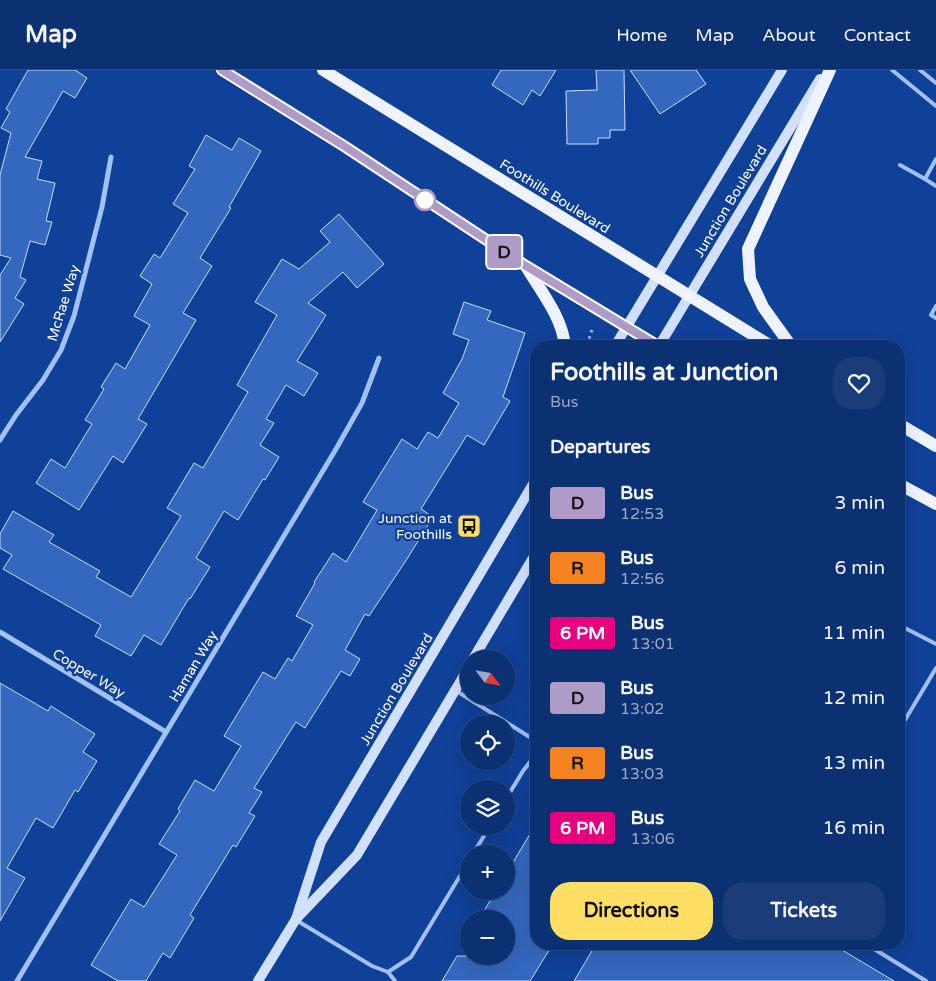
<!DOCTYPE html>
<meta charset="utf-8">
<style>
body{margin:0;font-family:"Varela Round",sans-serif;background:#1a3d7a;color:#f1f3f6;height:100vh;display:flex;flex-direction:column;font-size:19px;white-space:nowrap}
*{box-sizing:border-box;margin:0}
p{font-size:16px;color:#9aa9c4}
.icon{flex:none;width:28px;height:28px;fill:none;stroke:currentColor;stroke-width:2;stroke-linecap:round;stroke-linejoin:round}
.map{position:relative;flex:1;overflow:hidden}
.panel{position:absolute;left:530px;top:270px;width:375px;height:610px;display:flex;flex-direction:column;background:#0c3172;border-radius:20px;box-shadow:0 5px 20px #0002,0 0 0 1px #2c4c84}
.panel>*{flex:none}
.badge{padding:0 10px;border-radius:4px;font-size:18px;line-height:32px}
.needle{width:32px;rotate:121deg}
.buttons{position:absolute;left:460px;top:580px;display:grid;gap:10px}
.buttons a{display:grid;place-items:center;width:55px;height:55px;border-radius:50%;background:#0c3172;box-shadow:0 5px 20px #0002,0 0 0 1px #2c4c84;font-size:25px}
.map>.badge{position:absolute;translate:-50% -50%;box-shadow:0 0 0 2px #fff}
h2{padding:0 20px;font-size:19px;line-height:45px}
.round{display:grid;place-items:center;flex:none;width:52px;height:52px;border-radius:20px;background:#1a3d7a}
.headline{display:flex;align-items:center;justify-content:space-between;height:85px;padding:0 20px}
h1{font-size:24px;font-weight:800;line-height:38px}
.action{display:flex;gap:10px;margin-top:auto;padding:10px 20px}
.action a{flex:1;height:58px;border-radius:20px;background:#ffde64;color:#111;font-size:20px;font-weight:800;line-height:58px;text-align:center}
.action a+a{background:#1a3d7a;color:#f1f3f6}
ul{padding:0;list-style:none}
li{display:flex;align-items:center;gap:15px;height:65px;padding:0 20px}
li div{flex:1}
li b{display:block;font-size:19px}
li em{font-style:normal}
li .badge{min-width:55px;font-weight:700;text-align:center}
header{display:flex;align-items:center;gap:30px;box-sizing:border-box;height:70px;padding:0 25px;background:#0c3172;border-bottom:1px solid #2c4c84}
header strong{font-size:24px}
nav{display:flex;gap:28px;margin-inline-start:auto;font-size:18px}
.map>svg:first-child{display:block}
.building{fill:#3468be;stroke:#c9ddfe}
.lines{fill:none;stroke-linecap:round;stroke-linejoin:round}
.path{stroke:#a1c0f4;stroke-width:3;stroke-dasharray:2.5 4;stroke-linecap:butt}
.lane{stroke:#a1c0f4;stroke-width:4}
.street{stroke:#a1c0f4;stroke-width:5}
.secondary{stroke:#d1e1fd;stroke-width:10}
.primary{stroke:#eef3ff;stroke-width:12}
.line-casing{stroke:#fff;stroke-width:11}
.line{stroke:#af9bc8;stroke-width:8}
.stop-dot{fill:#fff;stroke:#af9bc8;stroke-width:2.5}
.labels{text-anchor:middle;stroke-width:4.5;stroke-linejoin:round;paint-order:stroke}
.street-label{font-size:14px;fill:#fff;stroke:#104198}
.poi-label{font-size:14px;fill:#fff;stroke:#104198;text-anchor:end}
</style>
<header>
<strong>Map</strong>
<nav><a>Home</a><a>Map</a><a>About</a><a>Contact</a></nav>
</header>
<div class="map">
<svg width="936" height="911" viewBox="0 0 936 911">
<rect width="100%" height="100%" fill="#104198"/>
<!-- building -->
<g class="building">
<path d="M28 0H75L87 8 75 28 63 21 25 87 42 91 37 109 55 113 46 151 52 152 45 175 30 171 20 207 26 210 15 228 24 234 0 272V205L11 188 0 185V105L11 63 1 58 10 42 6 39Z"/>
<path d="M501 0H556L540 26 532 20 523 35 492 15Z"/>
<path d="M596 0H624L625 60H610V68H598V74H567L566 21 597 20Z"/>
<path d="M630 0H696L706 14 660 44Z"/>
<path d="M206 65 232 80 239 68 261 81 229 137 231 138 200 188 212 196 183 243 196 250 138 349 147 354 123 393 113 386 79 440 36 413 51 389 65 398 92 354 85 350 104 319 101 317 116 293 125 299 150 255 134 246 152 214 140 206 154 184 160 188 188 143 173 134 195 99 189 96Z"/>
<path d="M339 144 384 194 357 218 343 202 308 233 326 245 297 291 318 303 304 326 286 315 266 349 274 353 260 375 279 387 265 410 263 409 238 450 224 441 196 488 210 497 190 529 189 528 161 575 144 565 131 586 95 566 101 555 3 499 12 485 0 478V464L13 441 54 465 49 472 100 501 96 507 131 527 181 446 167 438 194 393 203 398 248 322 237 315 277 245 255 232 282 189 299 199 330 172 320 161Z"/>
<path d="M464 232 491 241 487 250 525 263 503 327 510 331 484 375 467 365 421 439 433 447 407 489 369 546 365 544 345 580 360 589 350 606 341 601 305 658 296 652 254 718 262 722 249 743 255 746 236 777 233 775 190 845 194 848 170 888 163 883 146 911H118L91 895 131 829 144 837 177 785 159 774 180 741 178 739 195 710 214 721 241 676 224 666 263 602 275 609 288 588 292 591 313 555 296 546 315 513 314 512 333 483 346 492 377 440 363 432 402 369 417 379 428 362 438 368 459 333 443 323 462 289 469 270 453 264Z"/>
<path d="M0 613 48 641 51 636 95 664 83 682 97 691 78 722 75 720 53 758 36 748 7 798 25 808 0 851Z"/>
<path d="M536 754V874H553L530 911H442L457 886H506V849H479L496 821H506V804Z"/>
<path d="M596 874H832L894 911H574Z"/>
</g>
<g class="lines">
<!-- path -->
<path class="path" d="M592 260 589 269 596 274"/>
<!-- lane -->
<g class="lane">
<path d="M892 0 936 36"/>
<path d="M920 0 936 13"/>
<path d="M900 95 925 109 936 89"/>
<path d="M925 109 936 116"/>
<path d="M936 236 931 245 936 248"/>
<path d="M899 555 936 574"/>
<path d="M455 620 536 671"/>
<path d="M899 660 936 598"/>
<path d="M506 729 523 701 536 684"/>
<path d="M473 784 490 756"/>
<path d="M296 850 372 896 388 902 411 887 469 791"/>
<path d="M866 874 926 911"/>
<path d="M388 902 395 911"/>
</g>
<!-- street -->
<g class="street">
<path d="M0 370 16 345 43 310 61 280 74 246 102 137 111 87"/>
<path d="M0 562 166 662"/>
<path d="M17 911 336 379 362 333 379 288"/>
</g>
<!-- secondary -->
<g class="secondary">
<path d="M615 276 782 0"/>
<path d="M659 276 820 9"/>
<path d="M473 589 536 483"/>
<path d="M296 849 321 772 536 409"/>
<path d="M258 911 296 849 357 785 469 597"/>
</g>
<!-- primary -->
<g class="primary">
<path d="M222 0 344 76 526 196 658 276"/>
<path d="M323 0 771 276"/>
<path d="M527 198C542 223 562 247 565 276"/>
<path d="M791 276 763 237 750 209 748 179 830 0"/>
<path d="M899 354 936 376"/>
<path d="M899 414 936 434"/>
</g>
</g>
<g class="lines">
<!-- line casing -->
<g class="line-casing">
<path id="line" d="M222 0 344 76 526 196 658 276"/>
</g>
<!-- line -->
<use href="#line" class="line"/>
</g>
<!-- icons -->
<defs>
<g id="bus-square" transform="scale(1.25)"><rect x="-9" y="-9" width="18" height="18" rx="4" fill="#ffde64" stroke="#104198"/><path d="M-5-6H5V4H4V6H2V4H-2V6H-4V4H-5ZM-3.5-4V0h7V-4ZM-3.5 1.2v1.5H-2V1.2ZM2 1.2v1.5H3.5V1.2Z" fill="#111"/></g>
</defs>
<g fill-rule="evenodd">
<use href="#bus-square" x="469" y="456"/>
</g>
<!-- markers -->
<circle class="stop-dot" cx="425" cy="130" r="10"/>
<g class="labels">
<!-- street labels -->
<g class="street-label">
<text transform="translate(555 126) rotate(32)" y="5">Foothills Boulevard</text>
<text transform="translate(730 131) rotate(-59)" y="5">Junction Boulevard</text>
<text transform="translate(63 233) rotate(-73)" y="5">McRae Way</text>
<text transform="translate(193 596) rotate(-59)" y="5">Haman Way</text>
<text transform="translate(89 603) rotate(31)" y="5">Copper Way</text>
<text transform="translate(396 619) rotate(-59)" y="5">Junction Boulevard</text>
</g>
<!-- poi labels -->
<g class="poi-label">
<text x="452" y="453">Junction at<tspan x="452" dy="16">Foothills</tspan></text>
</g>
</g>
</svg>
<div class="buttons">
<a><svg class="needle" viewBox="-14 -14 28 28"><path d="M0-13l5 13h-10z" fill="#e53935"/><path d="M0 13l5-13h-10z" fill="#9aa9c4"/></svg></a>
<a><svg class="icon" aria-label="locate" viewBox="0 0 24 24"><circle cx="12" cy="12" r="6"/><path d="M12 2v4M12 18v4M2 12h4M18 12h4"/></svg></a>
<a><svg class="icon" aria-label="layers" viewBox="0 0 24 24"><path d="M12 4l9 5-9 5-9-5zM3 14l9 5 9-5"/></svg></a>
<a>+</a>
<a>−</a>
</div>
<b class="badge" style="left:504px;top:182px;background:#af9bc8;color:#111">D</b>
<section class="panel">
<div class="headline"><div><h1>Foothills at Junction</h1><p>Bus</p></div><a class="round"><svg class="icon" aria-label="heart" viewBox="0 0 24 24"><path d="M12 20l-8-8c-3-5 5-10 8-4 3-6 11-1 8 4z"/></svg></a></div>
<h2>Departures</h2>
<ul>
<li><span class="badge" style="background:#af9bc8;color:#111">D</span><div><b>Bus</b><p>12:53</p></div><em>3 min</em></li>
<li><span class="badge" style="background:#f58220;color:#111">R</span><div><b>Bus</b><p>12:56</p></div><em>6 min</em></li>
<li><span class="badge" style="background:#e6007e;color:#fff">6 PM</span><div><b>Bus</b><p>13:01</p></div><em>11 min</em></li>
<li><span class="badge" style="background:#af9bc8;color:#111">D</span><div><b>Bus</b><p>13:02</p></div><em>12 min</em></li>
<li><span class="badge" style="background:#f58220;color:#111">R</span><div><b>Bus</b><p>13:03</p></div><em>13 min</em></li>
<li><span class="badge" style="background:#e6007e;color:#fff">6 PM</span><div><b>Bus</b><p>13:06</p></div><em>16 min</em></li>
</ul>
<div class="action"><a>Directions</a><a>Tickets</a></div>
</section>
</div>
